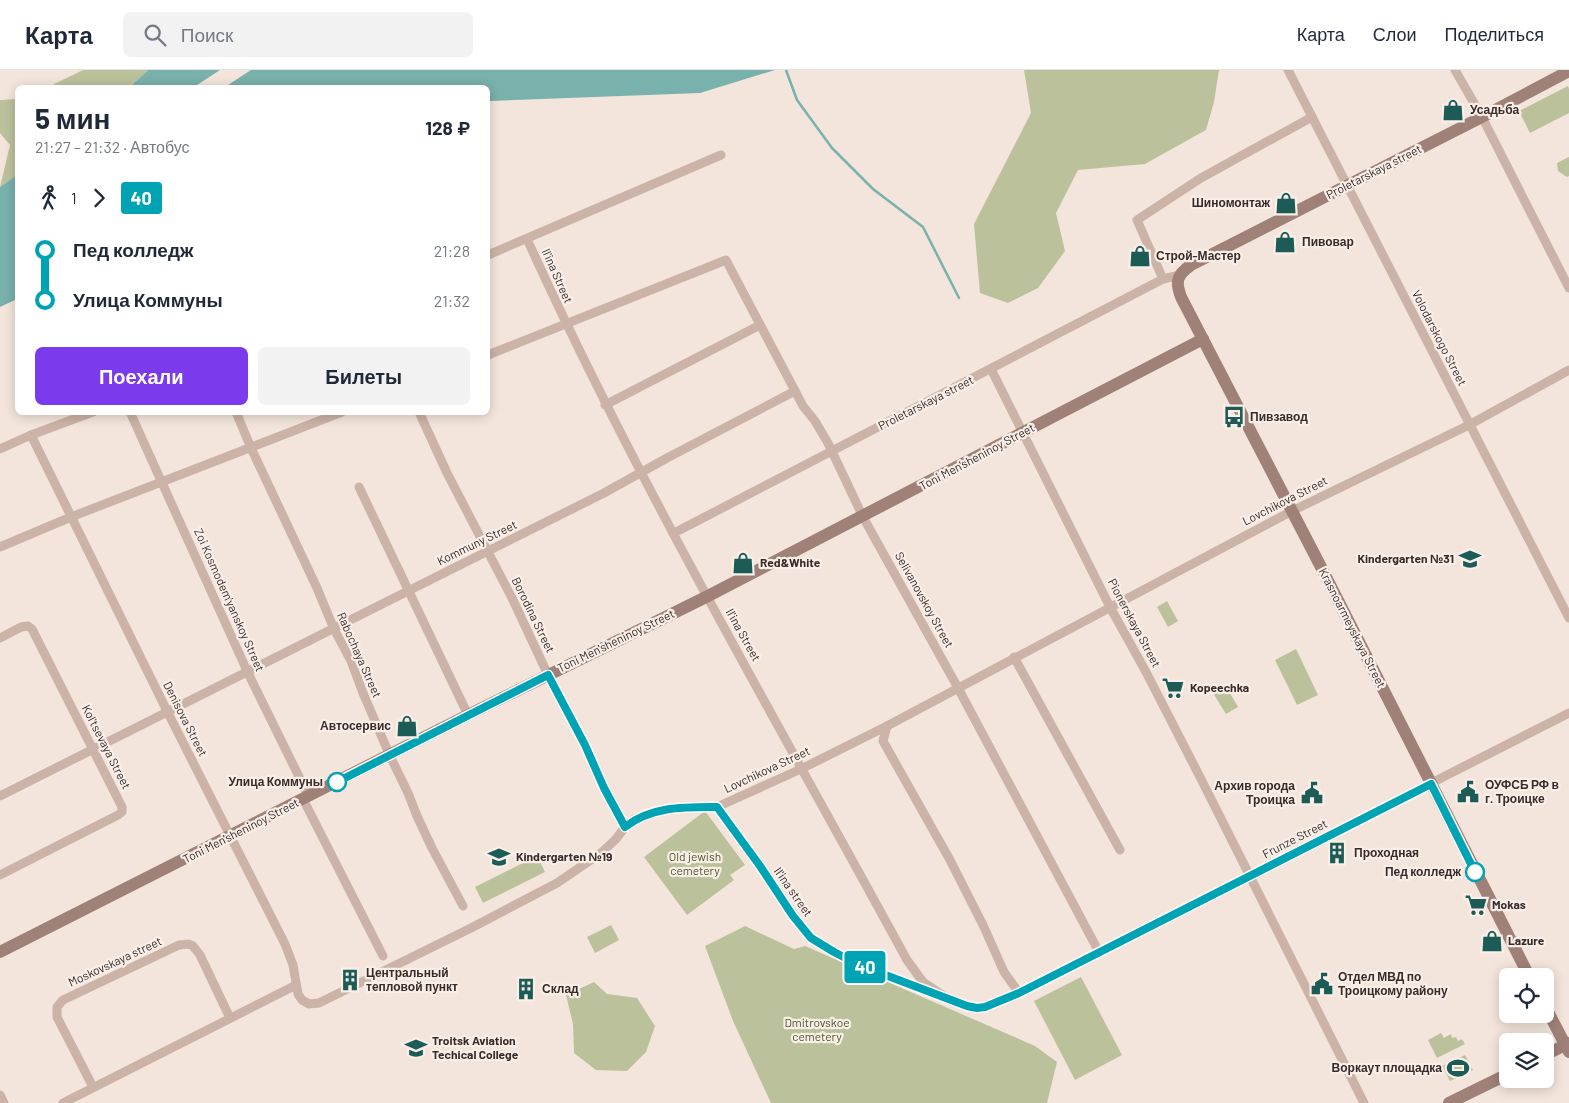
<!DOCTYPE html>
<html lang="ru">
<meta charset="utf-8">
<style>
body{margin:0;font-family:Barlow,sans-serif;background:#f2f2f3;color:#1f2937;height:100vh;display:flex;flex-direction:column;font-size:19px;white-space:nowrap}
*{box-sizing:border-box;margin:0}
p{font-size:16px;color:#747a83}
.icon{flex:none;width:28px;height:28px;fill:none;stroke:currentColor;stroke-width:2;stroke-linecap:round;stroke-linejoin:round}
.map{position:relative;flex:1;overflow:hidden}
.sheet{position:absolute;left:15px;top:15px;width:475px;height:330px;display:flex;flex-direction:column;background:#fff;border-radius:8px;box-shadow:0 2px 12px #0003}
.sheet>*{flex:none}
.badge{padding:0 10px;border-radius:4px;font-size:18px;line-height:32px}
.controls{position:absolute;left:1499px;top:898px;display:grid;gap:10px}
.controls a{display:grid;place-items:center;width:55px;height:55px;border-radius:8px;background:#fff;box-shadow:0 2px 12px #0003;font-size:25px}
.map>.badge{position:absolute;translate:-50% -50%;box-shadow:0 0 0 2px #fff}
.legs{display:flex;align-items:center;gap:8px;height:55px;padding:0 20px;font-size:16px}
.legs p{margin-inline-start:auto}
.head{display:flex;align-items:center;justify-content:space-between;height:85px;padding:0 20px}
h1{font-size:28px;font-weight:700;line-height:38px}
.primary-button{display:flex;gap:10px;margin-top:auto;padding:10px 20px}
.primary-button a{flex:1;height:58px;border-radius:8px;background:#7c3aed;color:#fff;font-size:20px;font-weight:700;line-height:58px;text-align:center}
.primary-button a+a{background:#f2f2f3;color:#1f2937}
ul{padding:0 20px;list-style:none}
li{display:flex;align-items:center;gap:18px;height:50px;font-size:19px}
li i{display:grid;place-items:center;width:8px;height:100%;margin:0 6px;background:currentColor}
li i::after{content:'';width:12px;height:12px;margin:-6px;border:4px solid;border-radius:50%;background:#fff}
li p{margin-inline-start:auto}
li:first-child i{background:linear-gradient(#0000 50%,currentColor 0)}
li:last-child i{background:linear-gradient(currentColor 50%,#0000 0)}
header{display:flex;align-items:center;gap:30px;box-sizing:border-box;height:70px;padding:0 25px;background:#fff;border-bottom:1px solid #e0e1e3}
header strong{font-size:24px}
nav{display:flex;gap:28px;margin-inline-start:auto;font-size:18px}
.search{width:350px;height:45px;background:#f2f2f3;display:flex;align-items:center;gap:12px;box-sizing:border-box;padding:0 18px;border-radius:8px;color:#747a83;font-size:19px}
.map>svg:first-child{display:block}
.green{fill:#bbc29b}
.water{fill:#79b1ac}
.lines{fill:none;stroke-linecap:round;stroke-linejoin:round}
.stream{stroke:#79b1ac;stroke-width:2.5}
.street{stroke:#cbb3a7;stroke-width:9}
.secondary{stroke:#9f8178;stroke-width:12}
.line-1-casing{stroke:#fff;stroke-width:11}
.line-1{stroke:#00a3b4;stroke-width:8}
.stop-1-dot{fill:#fff;stroke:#00a3b4;stroke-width:2.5}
.labels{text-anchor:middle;stroke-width:4.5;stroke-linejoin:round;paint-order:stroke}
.poi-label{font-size:12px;font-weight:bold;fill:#382b28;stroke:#faefe8;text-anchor:start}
.street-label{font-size:12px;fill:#382b28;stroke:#faefe8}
.stop-label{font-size:12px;font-weight:bold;fill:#382b28;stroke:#faefe8;text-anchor:end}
.park-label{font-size:12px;fill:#4d572b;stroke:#faefe8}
</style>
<header>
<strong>Карта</strong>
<div class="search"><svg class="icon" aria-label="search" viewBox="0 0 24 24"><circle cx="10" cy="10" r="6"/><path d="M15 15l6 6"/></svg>Поиск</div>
<nav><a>Карта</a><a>Слои</a><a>Поделиться</a></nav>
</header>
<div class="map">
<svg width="1569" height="1033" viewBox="0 0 1569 1033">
<rect width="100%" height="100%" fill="#f3e5db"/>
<!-- green -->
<g class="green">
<path d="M83 0H148L130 17 46 18Z"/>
<path d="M1024 0H1219L1214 32 1206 60 1145 94 1078 100 1056 143 1065 181 1038 218 1008 233 980 223 974 154 1031 43Z"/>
<path d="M1568 16 1569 19V43L1530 63 1519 41Z"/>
<path d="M17 29V105L0 117 10 75 0 63V30Z"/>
<path d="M1569 87V106L1567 107 1558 101 1557 93Z"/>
<path d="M1167 531 1178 551 1168 557 1157 537Z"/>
<path d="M1296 579 1318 625 1297 635 1275 590Z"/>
<path d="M1226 616 1238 637 1226 644 1213 623Z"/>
<path d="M705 741 745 795 730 805 734 810 687 845 644 787Z"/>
<path d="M537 786 545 802 483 833 475 817Z"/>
<path d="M611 855 619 870 595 883 587 867Z"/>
<path d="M745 856 794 879 805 876 1035 976 1057 992 1047 1033H771L733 951 705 876Z"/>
<path d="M1081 907 1122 985 1075 1010 1034 931Z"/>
<path d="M594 912 607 924 637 928 655 956 646 982 627 1001 596 1000 574 983 573 954 566 925Z"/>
<path d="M1441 963 1444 968 1451 964 1452 968 1456 967 1458 971 1462 969 1465 974 1437 988 1428 970Z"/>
<path d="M1465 985 1473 1000 1450 1011 1442 996Z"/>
</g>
<!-- water -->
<g class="water">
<path d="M148 0H220L194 17H130Z"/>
<path d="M251 0H775L700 23 491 31 488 33V18L225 17Z"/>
<path d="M17 105V229L0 237V117Z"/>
</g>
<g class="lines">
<!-- stream -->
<path class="stream" d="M786 0 797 30 832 78 873 119 923 157 959 228"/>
<!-- street -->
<g class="street">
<path d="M1288 0 1569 548"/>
<path d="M1455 0 1482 47 1569 218"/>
<path d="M527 169C639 416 777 651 907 890L923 912 953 932 967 936 977 939 985 937 1019 923 1569 643"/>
<path d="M488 185 721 85"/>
<path d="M1163 209 1137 150 1201 108 1312 47"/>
<path d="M488 285 726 190 803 336 815 351 828 373 863 447 958 618 1099 882"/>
<path d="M991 299 1110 537 1146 602 1201 709 1364 1033"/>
<path d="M605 335 760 255"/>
<path d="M130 342 248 603 309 727"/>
<path d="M236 342 251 378 317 518 334 559 351 591 363 623 390 686 408 723 417 746 432 778 463 836"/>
<path d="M419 342 447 403 513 530 548 605 585 675 604 718 625 757"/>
<path d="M31 365 168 643 285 874 293 895 298 924 302 930 309 934 319 933 471 858 557 813 601 783 616 769 625 757 634 749 663 740 683 737H717L801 699 887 656 1292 441 1469 355 1569 300"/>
<path d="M0 379 31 365 93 342"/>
<path d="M359 417 468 645"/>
<path d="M674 463 1163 209 1180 205"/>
<path d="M0 477 71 447 342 342"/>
<path d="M0 568 21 557 28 556 32 559 122 737V742L118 745 0 805"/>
<path d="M1014 587 1120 780"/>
<path d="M887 656 883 671 950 790 983 855 1004 902 1019 923"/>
<path d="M0 726 408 521 604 423 667 388 795 321"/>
<path d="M303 729 383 886"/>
<path d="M717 737 760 796 793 846 811 868 834 882 859 895 934 924"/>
<path d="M93 1017 57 947V937L63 930 179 875 189 874 193 876 200 885 230 948"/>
<path d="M0 1025 4 1033"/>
<path d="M63 1033 296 915"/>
</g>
<!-- secondary -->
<g class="secondary">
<path d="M0 882 468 645 708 526 1203 269"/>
<path d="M1529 906 1321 497 1181 227C1175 211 1177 205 1191 195L1482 47 1569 1"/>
<path d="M1545 936 1569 982"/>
<path d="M1545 985 1569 973"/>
<path d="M1449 1033 1508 1004"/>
</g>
</g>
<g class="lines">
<!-- line-1 casing -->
<g class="line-1-casing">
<path id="line-1" d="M337 712 548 605 585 675 604 718 625 757C651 736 685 737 717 737L760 796 793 846 811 868 834 882 859 895 967 936 977 938 985 937 1019 923 1431 714 1475 802"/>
</g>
<!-- line-1 -->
<use href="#line-1" class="line-1"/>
</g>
<!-- icons -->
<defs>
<g id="shop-bare" transform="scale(1.725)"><path d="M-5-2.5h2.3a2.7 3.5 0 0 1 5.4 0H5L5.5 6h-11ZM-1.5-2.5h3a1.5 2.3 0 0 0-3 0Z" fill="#1c5b56" stroke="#faefe8" stroke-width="2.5" paint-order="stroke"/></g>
<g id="bus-bare" transform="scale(1.725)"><path d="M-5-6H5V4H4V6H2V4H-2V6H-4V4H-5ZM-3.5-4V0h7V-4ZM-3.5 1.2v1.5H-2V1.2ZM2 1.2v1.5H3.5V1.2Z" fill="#1c5b56" stroke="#faefe8" stroke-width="2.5" paint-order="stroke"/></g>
<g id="school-bare" transform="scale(1.725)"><path d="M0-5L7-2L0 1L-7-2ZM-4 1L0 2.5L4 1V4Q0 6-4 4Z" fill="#1c5b56" stroke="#faefe8" stroke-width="2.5" paint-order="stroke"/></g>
<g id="supermarket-bare" transform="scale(1.725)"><path d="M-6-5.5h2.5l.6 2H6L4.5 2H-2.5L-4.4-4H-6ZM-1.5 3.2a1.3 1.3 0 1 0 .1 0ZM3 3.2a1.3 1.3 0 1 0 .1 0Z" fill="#1c5b56" stroke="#faefe8" stroke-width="2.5" paint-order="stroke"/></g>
<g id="civic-bare" transform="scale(1.725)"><path d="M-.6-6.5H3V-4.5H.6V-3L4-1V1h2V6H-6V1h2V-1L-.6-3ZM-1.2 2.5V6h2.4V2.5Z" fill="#1c5b56" stroke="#faefe8" stroke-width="2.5" paint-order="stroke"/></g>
<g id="building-bare" transform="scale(1.725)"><path d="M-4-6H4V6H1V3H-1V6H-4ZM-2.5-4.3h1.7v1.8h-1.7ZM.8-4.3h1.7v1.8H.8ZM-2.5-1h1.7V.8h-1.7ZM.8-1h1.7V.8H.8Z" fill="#1c5b56" stroke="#faefe8" stroke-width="2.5" paint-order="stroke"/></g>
<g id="university-bare" transform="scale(1.725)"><path d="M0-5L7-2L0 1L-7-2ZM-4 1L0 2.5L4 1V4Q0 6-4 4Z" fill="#1c5b56" stroke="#faefe8" stroke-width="2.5" paint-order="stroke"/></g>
<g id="stadium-bare" transform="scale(1.725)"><path d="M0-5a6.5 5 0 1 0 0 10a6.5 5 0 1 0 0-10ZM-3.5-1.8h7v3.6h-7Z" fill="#1c5b56" stroke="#faefe8" stroke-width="2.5" paint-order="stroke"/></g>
</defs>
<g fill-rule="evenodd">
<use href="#shop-bare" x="1453" y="40"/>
<use href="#shop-bare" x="1286" y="133"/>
<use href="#shop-bare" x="1285" y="172"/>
<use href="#shop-bare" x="1140" y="186"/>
<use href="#bus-bare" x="1234" y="347"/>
<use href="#school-bare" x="1470" y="489"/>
<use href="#shop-bare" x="743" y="493"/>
<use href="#supermarket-bare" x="1173" y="618"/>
<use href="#shop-bare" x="407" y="656"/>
<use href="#civic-bare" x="1468" y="722"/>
<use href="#civic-bare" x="1312" y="723"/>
<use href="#building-bare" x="1337" y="783"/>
<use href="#school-bare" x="499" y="787"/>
<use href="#supermarket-bare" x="1476" y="835"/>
<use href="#shop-bare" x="1492" y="871"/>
<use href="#building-bare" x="350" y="910"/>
<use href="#civic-bare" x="1322" y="914"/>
<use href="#building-bare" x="526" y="919"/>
<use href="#university-bare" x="416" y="978"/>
<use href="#stadium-bare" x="1458" y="998"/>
</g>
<!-- markers -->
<g class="stop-1-dot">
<circle cx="337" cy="712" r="9"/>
<circle cx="1475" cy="802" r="9"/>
</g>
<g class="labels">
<!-- poi labels -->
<g class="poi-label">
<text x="1470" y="44">Усадьба</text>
<text x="1270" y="137" text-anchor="end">Шиномонтаж</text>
<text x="1302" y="176">Пивовар</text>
<text x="1156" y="190">Строй-Мастер</text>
<text x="1250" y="351">Пивзавод</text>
<text x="1454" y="493" text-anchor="end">Kindergarten №31</text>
<text x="760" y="497">Red&amp;White</text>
<text x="1190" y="622">Kopeechka</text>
<text x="391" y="660" text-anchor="end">Автосервис</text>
<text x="1485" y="719">ОУФСБ РФ в<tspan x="1485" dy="14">г. Троицке</tspan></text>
<text x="1295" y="720" text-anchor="end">Архив города<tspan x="1295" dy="14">Троицка</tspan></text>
<text x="1354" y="787">Проходная</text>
<text x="516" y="791">Kindergarten №19</text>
<text x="1492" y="839">Mokas</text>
<text x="1508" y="875">Lazure</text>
<text x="366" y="907">Центральный<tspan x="366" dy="14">тепловой пункт</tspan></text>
<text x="1338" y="911">Отдел МВД по<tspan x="1338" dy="14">Троицкому району</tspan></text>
<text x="542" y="923">Склад</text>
<text x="432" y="975">Troitsk Aviation<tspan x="432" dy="14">Techical College</tspan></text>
<text x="1442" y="1002" text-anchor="end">Воркаут площадка</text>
</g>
<!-- street labels -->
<g class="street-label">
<text transform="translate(1374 102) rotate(-27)" y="4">Proletarskaya street</text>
<text transform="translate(557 206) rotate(66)" y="4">Il'ina Street</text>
<text transform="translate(1439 268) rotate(63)" y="4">Volodarskogo Street</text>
<text transform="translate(926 333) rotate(-27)" y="4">Proletarskaya street</text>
<text transform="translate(977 387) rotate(-28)" y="4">Toni Men'sheninoy Street</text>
<text transform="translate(1285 431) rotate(-27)" y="4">Lovchikova Street</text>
<text transform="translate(477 473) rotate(-26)" y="4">Kommuny Street</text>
<text transform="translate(229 530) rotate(66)" y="4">Zoi Kosmodem'yanskoy Street</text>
<text transform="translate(924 530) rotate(61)" y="4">Selivanovskoy Street</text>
<text transform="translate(533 545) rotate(64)" y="4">Borodina Street</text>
<text transform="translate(1134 553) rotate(62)" y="4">Pionerskaya Street</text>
<text transform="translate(1352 558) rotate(63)" y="4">Krasnoarmeyskaya Street</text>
<text transform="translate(743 565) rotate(61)" y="4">Il'ina Street</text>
<text transform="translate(616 571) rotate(-26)" y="4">Toni Men'sheninoy Street</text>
<text transform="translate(359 585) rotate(66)" y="4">Rabochaya Street</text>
<text transform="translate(185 649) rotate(63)" y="4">Denisova Street</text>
<text transform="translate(106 677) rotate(63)" y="4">Kol'tsevaya Street</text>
<text transform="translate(767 700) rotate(-25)" y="4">Lovchikova Street</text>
<text transform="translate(241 761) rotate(-27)" y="4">Toni Men'sheninoy Street</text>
<text transform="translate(1295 769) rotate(-27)" y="4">Frunze Street</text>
<text transform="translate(793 822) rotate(55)" y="4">Il'ina street</text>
<text transform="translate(115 892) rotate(-25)" y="4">Moskovskaya street</text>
</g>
<!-- stop labels -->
<g class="stop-label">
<text x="323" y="716">Улица Коммуны</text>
<text x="1461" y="806">Пед колледж</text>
</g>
<!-- park labels -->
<g class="park-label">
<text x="695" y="791">Old jewish<tspan x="695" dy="14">cemetery</tspan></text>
<text x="817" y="957">Dmitrovskoe<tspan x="817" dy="14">cemetery</tspan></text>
</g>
</g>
</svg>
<div class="controls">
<a><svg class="icon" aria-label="locate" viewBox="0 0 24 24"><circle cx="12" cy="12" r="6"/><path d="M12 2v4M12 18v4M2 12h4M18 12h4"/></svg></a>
<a><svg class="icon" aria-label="layers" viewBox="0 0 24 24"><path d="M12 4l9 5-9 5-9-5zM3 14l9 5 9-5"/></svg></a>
</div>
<b class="badge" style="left:865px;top:897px;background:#00a3b4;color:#fff">40</b>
<section class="sheet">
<div class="head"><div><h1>5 мин</h1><p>21:27 – 21:32 · Автобус</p></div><b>128 ₽</b></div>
<div class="legs"><svg class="icon" aria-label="walk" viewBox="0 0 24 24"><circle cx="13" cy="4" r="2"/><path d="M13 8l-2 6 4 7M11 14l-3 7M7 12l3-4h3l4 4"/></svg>1<svg class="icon" aria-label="forward" viewBox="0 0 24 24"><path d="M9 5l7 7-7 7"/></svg><b class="badge" style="background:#00a3b4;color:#fff">40</b></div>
<ul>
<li><i style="color:#00a3b4"></i><b>Пед колледж</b><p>21:28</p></li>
<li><i style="color:#00a3b4"></i><b>Улица Коммуны</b><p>21:32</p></li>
</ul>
<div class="primary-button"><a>Поехали</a><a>Билеты</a></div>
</section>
</div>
